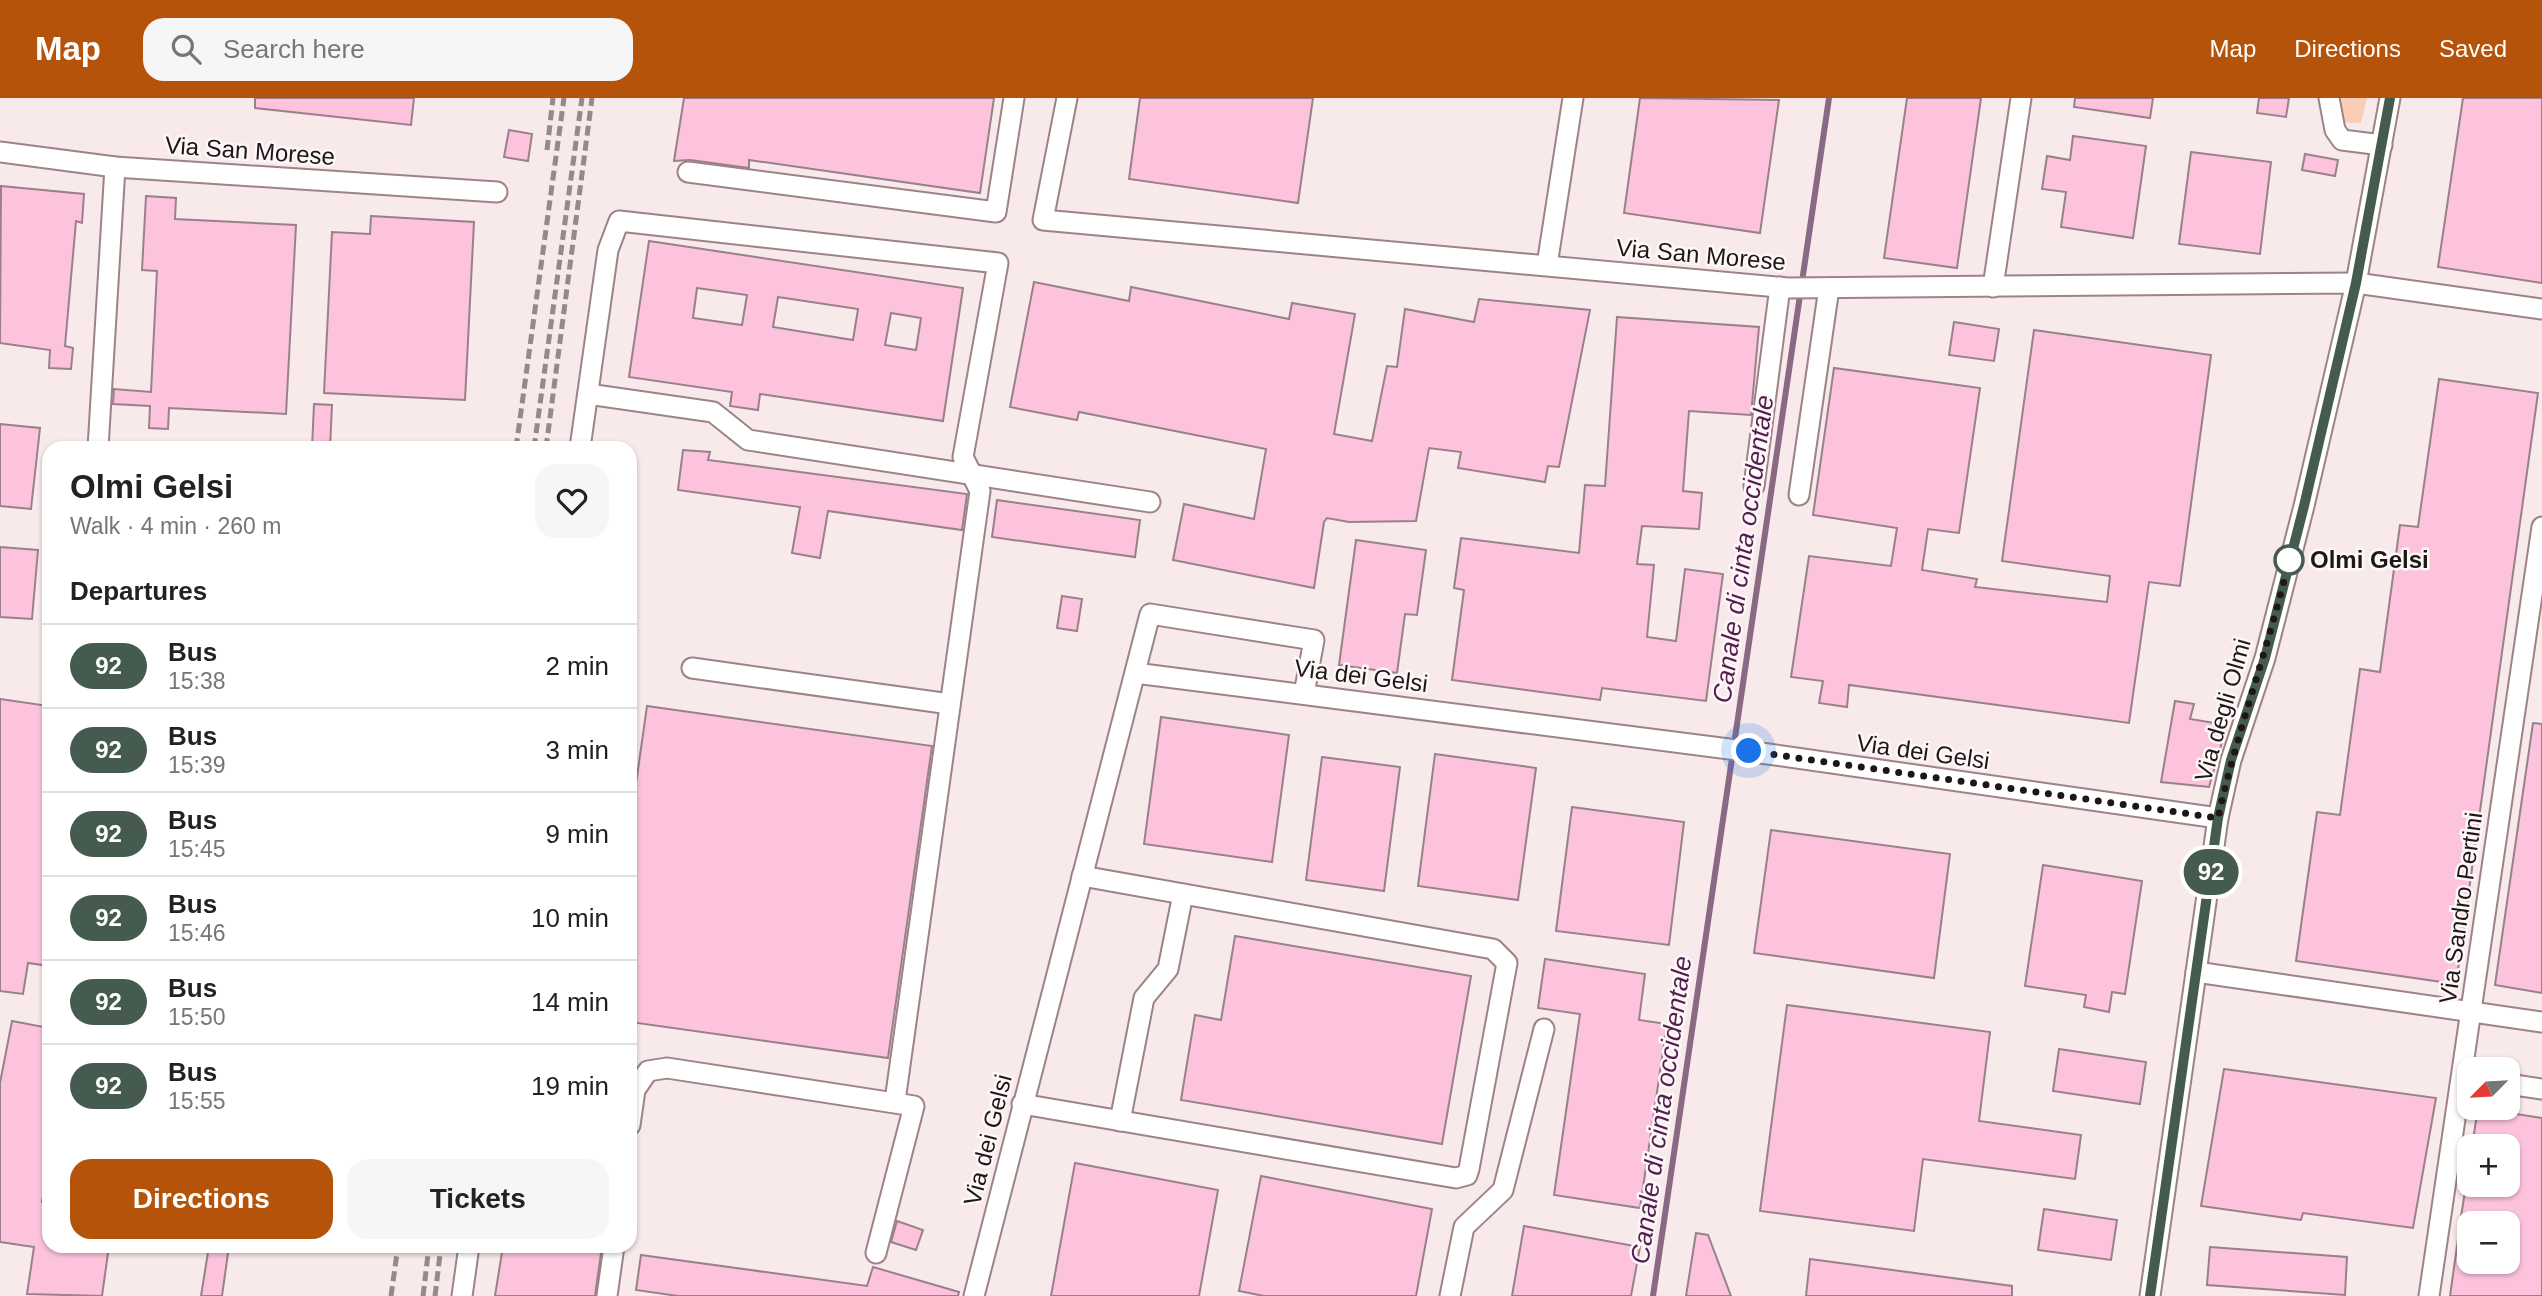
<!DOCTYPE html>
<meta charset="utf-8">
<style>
body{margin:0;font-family:Arial,sans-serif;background:#f6f6f6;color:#222;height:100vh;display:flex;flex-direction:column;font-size:26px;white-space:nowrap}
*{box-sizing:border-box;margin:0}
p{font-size:23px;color:#767676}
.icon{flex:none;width:38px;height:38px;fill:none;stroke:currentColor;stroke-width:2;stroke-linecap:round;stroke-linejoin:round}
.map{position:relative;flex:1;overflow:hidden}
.panel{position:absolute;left:42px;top:343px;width:595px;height:812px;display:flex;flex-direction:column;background:#fff;border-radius:21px;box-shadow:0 2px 5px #0004}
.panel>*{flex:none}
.badge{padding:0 14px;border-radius:23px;font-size:24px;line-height:46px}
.needle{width:46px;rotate:246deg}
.buttons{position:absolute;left:2457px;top:959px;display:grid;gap:14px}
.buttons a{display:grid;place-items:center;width:63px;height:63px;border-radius:14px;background:#fff;box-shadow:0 2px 5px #0004;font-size:35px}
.you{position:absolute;width:35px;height:35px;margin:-18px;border:5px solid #fff;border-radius:50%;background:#1a73e8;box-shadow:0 0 0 10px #1a73e833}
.map>.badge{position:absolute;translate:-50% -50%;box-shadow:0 0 0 4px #fff}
h2{padding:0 28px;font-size:26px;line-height:63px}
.round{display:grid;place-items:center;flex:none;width:74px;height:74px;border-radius:21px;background:#f6f6f6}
.head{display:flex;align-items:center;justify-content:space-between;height:119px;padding:0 28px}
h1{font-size:33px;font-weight:600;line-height:52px}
.cta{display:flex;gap:14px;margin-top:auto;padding:14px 28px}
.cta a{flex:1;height:80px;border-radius:21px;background:#b45309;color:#fff;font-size:28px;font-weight:600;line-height:80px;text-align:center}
.cta a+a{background:#f6f6f6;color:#222}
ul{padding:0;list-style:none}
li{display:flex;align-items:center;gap:21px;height:84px;padding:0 28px;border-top:2px solid #e0e0e0}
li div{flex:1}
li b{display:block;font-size:26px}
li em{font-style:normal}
li .badge{min-width:77px;font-weight:700;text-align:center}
header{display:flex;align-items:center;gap:42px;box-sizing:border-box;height:98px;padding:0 35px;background:#b45309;color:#fff}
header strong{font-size:33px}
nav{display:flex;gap:38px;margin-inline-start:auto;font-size:24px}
.search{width:490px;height:63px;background:#f6f6f6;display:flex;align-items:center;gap:18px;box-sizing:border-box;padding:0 24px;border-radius:21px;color:#767676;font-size:26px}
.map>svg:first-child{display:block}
.built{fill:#f8e9ea;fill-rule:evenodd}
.green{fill:#faceb4}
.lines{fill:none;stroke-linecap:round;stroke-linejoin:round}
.stream{stroke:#896984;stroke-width:6}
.building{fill:#fdc3dd;stroke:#98818b;stroke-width:2;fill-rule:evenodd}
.minor-casing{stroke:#9d8386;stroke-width:23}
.minor{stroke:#fff;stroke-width:19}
.rail{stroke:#928a8b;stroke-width:5;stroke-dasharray:10 5;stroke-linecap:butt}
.line-casing{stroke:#fff;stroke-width:16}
.line{stroke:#465b4f;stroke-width:10}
.walk{stroke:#1f1617;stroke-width:7;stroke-dasharray:0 12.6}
.stop-dot{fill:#fff;stroke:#465b4f;stroke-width:3.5}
.labels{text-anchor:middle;stroke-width:5;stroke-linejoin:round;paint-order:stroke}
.street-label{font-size:24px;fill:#1f1617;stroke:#fdf7f8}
.stop-label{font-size:24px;font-weight:bold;fill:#1f1617;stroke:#fdf7f8;text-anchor:start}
.water-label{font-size:26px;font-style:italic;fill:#531e4f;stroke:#fdf7f8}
</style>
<header>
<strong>Map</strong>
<div class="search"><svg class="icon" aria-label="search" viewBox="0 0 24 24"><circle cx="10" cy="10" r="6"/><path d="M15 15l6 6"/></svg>Search here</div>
<nav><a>Map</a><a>Directions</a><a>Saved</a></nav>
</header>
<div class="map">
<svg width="2542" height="1198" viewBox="0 0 2542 1198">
<rect width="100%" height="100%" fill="#fdf7f8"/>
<!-- built -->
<path class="built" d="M0 0H2542V1198H0ZM49 350H630V1148H49ZM2469 971H2508V1010H2469ZM2469 1048H2508V1087H2469ZM2469 1125H2508V1164H2469Z"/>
<!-- green -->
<path class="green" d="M2336 0H2367L2361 25 2341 24Z"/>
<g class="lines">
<!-- stream -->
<path class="stream" d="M1653 1198 1829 0"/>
</g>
<!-- building -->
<g class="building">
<path d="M255 0H414L411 27 255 10Z"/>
<path d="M684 0H994L980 95 749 62V70L690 62 674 63Z"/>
<path d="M1140 0H1313L1298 105 1129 81Z"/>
<path d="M1640 0 1779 2 1760 135 1624 115Z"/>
<path d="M1907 0H1981L1957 170 1884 160Z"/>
<path d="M2075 0H2153L2150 20 2074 9Z"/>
<path d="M2259 0H2289L2286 19 2257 15Z"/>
<path d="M2463 0H2542V185L2438 169Z"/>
<path d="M509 32 532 36 528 63 504 59Z"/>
<path d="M2073 38 2146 48 2133 140 2061 129 2066 94 2042 91 2047 58 2070 62Z"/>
<path d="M2191 54 2271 64 2260 156 2179 146Z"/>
<path d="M2305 56 2338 62 2335 78 2302 72Z"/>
<path d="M1 88 84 96 82 125 76 123 65 248 73 250 71 271 49 270 50 252 0 245Z"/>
<path d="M146 98 176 100 175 121 296 127 286 316 169 310 168 331 149 330 150 308 113 306 114 291 151 294 157 173 142 172Z"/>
<path d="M371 118 474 124 465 302 324 295 332 134 370 136Z"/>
<path d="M649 143 963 190 943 323 760 296 758 312 730 308 732 294 629 279ZM697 190 747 197 742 227 693 220ZM778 199 858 211 853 242 773 229ZM891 215 921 220 916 252 885 247Z"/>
<path d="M1034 184 1129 203 1131 189 1289 221 1292 205 1355 216 1334 336 1372 343 1387 268 1397 269 1405 211 1474 224 1479 201 1590 212 1559 369 1548 368 1545 384 1458 370 1461 354 1429 350 1416 423 1349 424 1327 420 1324 424 1314 490 1173 462 1184 406 1254 421 1266 351 1079 314 1077 322 1010 309Z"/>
<path d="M1617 219 1759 229 1751 317 1689 313 1683 393 1702 395 1699 431 1642 428 1637 466 1654 467 1647 539 1676 543 1685 471 1723 476 1706 603 1602 590 1600 602 1452 582 1464 492 1454 490 1461 440 1579 455 1585 387 1605 388Z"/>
<path d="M1954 224 1999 231 1994 263 1949 257Z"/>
<path d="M2034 232 2211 257 2180 488 2149 484 2129 625 1849 587 1847 609 1819 605 1823 583 1791 579 1809 458 1891 468 1897 430 1813 417 1834 270 1980 290 1959 435 1928 431 1922 472 1977 481 1975 489 2107 504 2110 478 2002 463Z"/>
<path d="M2439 281 2538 295 2456 886 2296 863 2317 714 2340 717 2360 571 2380 574 2400 427 2418 429Z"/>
<path d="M314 306 332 307 330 350H312Z"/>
<path d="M0 326 40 330 31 411 0 408Z"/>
<path d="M683 352 710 354 708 362 967 396 962 432 828 413 820 460 792 455 800 409 678 392Z"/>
<path d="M997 402 1140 422 1135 459 992 439Z"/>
<path d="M1356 442 1426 452 1417 517 1405 516 1397 575 1339 567Z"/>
<path d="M0 449 38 452 32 521 0 519Z"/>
<path d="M1062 498 1082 501 1077 533 1057 530Z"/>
<path d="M0 601 49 608V868L28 865 23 896 0 893Z"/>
<path d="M2175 603 2194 606 2190 621 2227 627 2209 689 2161 684Z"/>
<path d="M647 608 932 648 888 960 630 924 635 876 630 875V728Z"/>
<path d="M1161 619 1289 637 1272 764 1144 746Z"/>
<path d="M2533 625 2542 626V895L2495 887Z"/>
<path d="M1435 656 1536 670 1518 802 1418 788Z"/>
<path d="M1322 659 1400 669 1384 793 1306 782Z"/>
<path d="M1572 709 1684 724 1669 847 1556 833Z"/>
<path d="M1771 732 1950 756 1934 880 1754 855Z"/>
<path d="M2043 767 2142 783 2125 896 2112 894 2109 914 2084 909 2086 897 2025 888Z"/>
<path d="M1235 838 1471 878 1442 1046 1181 1002 1195 917 1221 922Z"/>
<path d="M1545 861 1645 876 1639 922 1667 926 1640 1110 1554 1097 1580 916 1538 910Z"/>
<path d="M1787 907 1990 934 1979 1023 2081 1037 2075 1081 1923 1061 1914 1133 1760 1113Z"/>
<path d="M12 923 49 930V1065L42 1104 49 1105V1148H109L102 1198 27 1196 34 1149 0 1144V985Z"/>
<path d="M2059 951 2146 964 2140 1006 2053 993Z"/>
<path d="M2224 971 2436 1000 2413 1130 2303 1115 2301 1122 2201 1108Z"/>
<path d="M2478 1010 2542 1020V1198H2450L2460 1127 2469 1128V1164H2508V1125H2460L2466 1087H2508V1048H2472Z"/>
<path d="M1075 1065 1218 1092 1199 1198H1051Z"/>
<path d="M1261 1078 1432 1111 1416 1198H1264L1239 1193Z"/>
<path d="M2044 1111 2117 1122 2111 1162 2038 1152Z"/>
<path d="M897 1123 923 1132 916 1152 891 1144Z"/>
<path d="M1524 1128 1640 1149 1631 1198H1512Z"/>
<path d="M1696 1135 1708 1137 1731 1198H1686Z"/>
<path d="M209 1148H229L222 1198H201Z"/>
<path d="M503 1148H602L595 1198H495Z"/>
<path d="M2210 1149 2347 1159 2345 1197 2207 1187Z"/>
<path d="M641 1157 867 1188 873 1169 959 1194 958 1198H678L636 1192Z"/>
<path d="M1810 1161 2012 1188V1198H1806Z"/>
</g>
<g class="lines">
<!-- minor casing -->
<g class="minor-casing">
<g id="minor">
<path d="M1067 0 1043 122 1788 190 2356 185 2542 211"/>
<path d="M2329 0 2335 32 2342 42 2382 47"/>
<path d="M0 54 115 69 497 94"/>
<path d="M688 74 996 114 1014 0"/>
<path d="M1547 167 1573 0"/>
<path d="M1993 189 2021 0"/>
<path d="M588 296 713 314 748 342 1150 404"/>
<path d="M98 350 115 69"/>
<path d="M580 350 608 152 619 123 998 165 963 359 980 393 895 1003"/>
<path d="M1754 388 1780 189"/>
<path d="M1799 397 1829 190"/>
<path d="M692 570 950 606"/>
<path d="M1135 575 1768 656 2218 720"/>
<path d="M2196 874 2542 924"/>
<path d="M2508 986 2542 991"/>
<path d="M1022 1006 1456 1080 1467 1077 1469 1071 1507 865 1493 851 1082 778"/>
<path d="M1120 1023 1144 900 1168 871 1183 796"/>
<path d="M630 1027 635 992 648 973 667 970 914 1008 876 1155"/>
<path d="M462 1198 469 1148"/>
<path d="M607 1198 614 1148"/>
<path d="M974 1198 1150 516 1314 542 1304 596"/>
<path d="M1450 1198 1464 1129 1503 1092 1544 931"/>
<path d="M2150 1198 2218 720 2231 662 2265 560 2304 408 2356 185 2390 0"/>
<path d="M2429 1198 2542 429"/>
</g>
</g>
<!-- minor -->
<use href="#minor" class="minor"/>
<!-- rail -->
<g class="rail">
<path d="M547 52 553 0"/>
<path d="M516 350 564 0"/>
<path d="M534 350 582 0"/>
<path d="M546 350 592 0"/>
<path d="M391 1198 398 1148"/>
<path d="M423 1198 429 1148"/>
<path d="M435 1198 441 1148"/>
</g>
</g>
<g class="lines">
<!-- line casing -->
<g class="line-casing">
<path id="line" d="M2150 1198 2218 720 2231 662 2265 560 2304 408 2356 185 2390 0"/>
</g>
<!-- line -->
<use href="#line" class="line"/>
<!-- walk -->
<path class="walk" d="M1749 653 2218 720C2237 633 2269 549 2289 462"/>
</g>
<!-- markers -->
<circle class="stop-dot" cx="2289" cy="462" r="14"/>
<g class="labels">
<!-- street labels -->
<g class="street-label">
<text transform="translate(250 53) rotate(4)" y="8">Via San Morese</text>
<text transform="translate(1701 157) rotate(5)" y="8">Via San Morese</text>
<text transform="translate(1361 578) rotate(7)" y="8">Via dei Gelsi</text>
<text transform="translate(2223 612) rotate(-74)" y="8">Via degli Olmi</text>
<text transform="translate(1923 654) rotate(8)" y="8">Via dei Gelsi</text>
<text transform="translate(2461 810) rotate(-82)" y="8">Via Sandro Pertini</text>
<text transform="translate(988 1042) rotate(-76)" y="8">Via dei Gelsi</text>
</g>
<!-- stop labels -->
<g class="stop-label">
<text x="2310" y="470">Olmi Gelsi</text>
</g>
<!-- water labels -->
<g class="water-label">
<text transform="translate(1743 451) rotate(-82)" y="9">Canale di cinta occidentale</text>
<text transform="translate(1661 1012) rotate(-82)" y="9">Canale di cinta occidentale</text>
</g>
</g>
</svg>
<div class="buttons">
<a><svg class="needle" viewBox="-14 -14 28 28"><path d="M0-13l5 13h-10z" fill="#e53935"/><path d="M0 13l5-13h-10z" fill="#767676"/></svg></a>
<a>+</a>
<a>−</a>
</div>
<div class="you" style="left:1749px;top:653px"></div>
<b class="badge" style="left:2211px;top:774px;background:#465b4f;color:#fff">92</b>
<section class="panel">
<div class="head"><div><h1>Olmi Gelsi</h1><p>Walk · 4 min · 260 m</p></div><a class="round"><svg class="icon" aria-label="heart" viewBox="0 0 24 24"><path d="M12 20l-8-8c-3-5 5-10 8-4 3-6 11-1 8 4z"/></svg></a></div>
<h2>Departures</h2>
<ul>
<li><span class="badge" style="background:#465b4f;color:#fff">92</span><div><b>Bus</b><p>15:38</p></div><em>2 min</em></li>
<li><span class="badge" style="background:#465b4f;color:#fff">92</span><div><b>Bus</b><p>15:39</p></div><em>3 min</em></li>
<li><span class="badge" style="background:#465b4f;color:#fff">92</span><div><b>Bus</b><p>15:45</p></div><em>9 min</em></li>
<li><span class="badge" style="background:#465b4f;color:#fff">92</span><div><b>Bus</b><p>15:46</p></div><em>10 min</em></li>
<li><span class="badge" style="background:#465b4f;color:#fff">92</span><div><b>Bus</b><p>15:50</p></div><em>14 min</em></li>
<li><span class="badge" style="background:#465b4f;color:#fff">92</span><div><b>Bus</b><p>15:55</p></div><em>19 min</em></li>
</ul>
<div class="cta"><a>Directions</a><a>Tickets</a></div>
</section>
</div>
